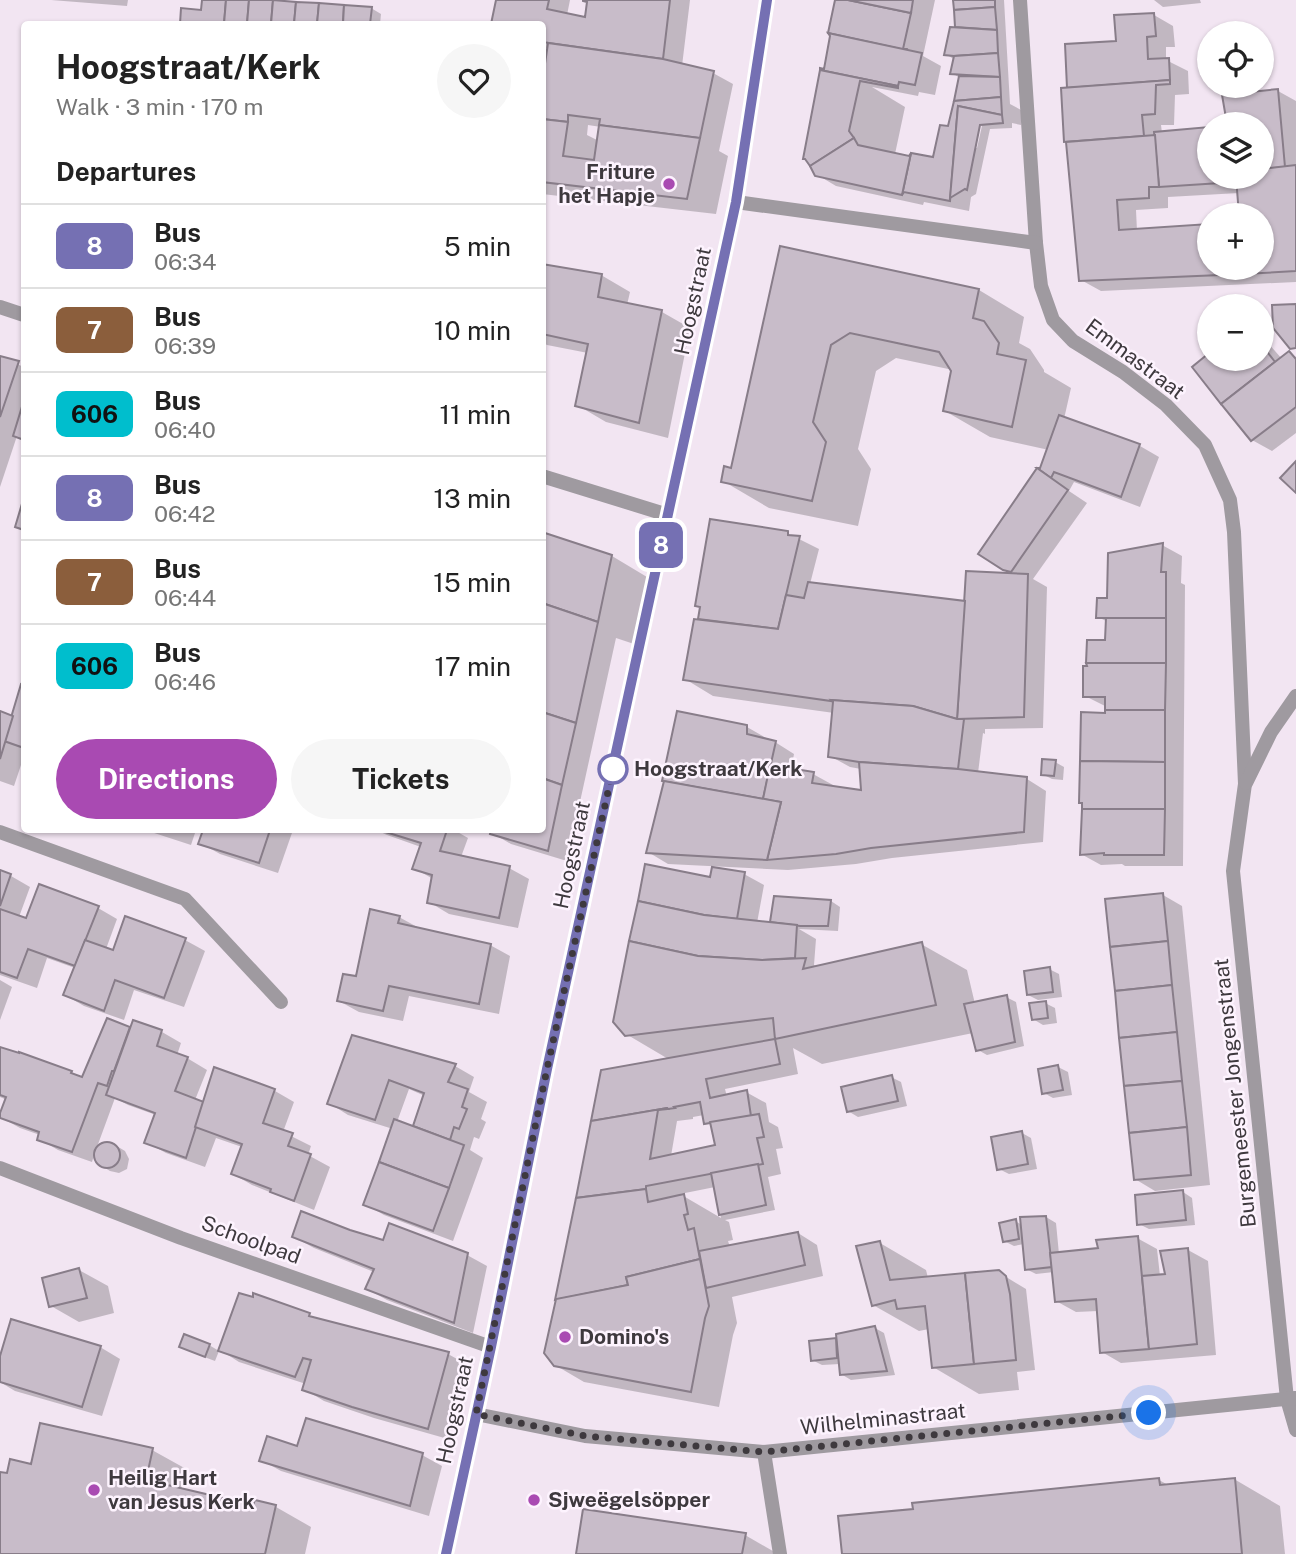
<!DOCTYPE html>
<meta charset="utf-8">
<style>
body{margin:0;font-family:"Public Sans",sans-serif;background:#f6f6f6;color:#222;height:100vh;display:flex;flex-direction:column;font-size:26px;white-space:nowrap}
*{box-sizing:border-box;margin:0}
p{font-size:23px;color:#767676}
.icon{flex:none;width:38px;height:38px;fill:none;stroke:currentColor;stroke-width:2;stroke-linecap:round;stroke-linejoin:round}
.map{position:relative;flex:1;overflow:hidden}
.details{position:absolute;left:21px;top:21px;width:525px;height:812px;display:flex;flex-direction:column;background:#fff;border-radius:7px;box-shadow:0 2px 5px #0004}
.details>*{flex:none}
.badge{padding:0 14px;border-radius:10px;font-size:24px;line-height:46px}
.fabs{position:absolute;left:1197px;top:21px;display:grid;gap:14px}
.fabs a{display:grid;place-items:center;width:77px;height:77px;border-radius:50%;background:#fff;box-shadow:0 2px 5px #0004;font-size:35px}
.you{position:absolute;width:35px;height:35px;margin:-18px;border:5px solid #fff;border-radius:50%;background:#1a73e8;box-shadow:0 0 0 10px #1a73e833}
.map>.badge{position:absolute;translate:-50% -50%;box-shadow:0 0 0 4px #fff}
h2{padding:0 35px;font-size:26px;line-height:63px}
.round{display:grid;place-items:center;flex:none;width:74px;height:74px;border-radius:37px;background:#f6f6f6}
.summary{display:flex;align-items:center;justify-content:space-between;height:119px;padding:0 35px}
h1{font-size:33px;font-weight:700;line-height:52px}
.cta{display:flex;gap:14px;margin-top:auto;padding:14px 35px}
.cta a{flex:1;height:80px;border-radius:42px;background:#a94ab2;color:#fff;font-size:28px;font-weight:700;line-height:80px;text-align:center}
.cta a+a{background:#f6f6f6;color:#222}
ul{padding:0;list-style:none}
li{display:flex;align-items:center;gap:21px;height:84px;padding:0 35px;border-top:2px solid #e0e0e0}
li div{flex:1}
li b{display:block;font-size:26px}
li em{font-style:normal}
li .badge{min-width:77px;font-weight:700;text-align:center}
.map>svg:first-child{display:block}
.shadow{fill:#0003;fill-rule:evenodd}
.building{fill:#c8bcc9;stroke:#887d89;stroke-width:2}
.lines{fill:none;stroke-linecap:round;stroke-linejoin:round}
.lane{stroke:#9f9aa0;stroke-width:14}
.street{stroke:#9f9aa0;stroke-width:14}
.secondary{stroke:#7b747c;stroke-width:14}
.line-casing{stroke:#fff;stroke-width:16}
.line{stroke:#7570b3;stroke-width:10}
.walk{stroke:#3e393e;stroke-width:7;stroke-dasharray:0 12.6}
.poi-dot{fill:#a94ab2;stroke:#fdf3fe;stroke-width:2.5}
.stop-dot{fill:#fff;stroke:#7570b3;stroke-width:3.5}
.labels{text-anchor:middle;stroke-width:5;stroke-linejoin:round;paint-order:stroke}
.poi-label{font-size:21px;font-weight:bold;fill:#3e393e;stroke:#fdf3fe;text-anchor:start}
.street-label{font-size:21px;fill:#3e393e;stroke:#fdf3fe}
.stop-label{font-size:21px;font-weight:bold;fill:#3e393e;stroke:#fdf3fe;text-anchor:start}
</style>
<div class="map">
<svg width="1296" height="1554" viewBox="0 0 1296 1554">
<rect width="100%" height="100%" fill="#f2e5f2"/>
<!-- shadow -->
<g class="shadow">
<path d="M51 0H128L127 6Z"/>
<path d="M204 0H257L371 8 381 14 380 24H182L183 10 203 12Z"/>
<path d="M498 0H570L567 15 587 19 589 3 585 0H690L682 66 713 73 733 84 719 151 728 156 716 214 542 194V99L549 49 542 47V24H493ZM588 125 601 127 599 141 587 135Z"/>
<path d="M836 0H935L923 56 941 66 935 95 919 92 918 96 872 87 905 107 895 154 935 159 950 128 960 78 952 73 955 60 946 54 956 29 955 0H1004L1010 104 1021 110V125L1012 123V128L990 129 976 194 971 197 969 211 924 202 923 205 836 186 816 174 825 73ZM981 116 984 117 977 148H976V139Z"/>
<path d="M1154 0H1200L1201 3 1163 7Z"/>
<path d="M1154 15 1173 26 1175 47H1166V60L1188 71 1189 94 1175 95 1174 125H1161L1162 133 1209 129V177H1262V124H1228L1224 97 1278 91 1296 101V282L1101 291 1081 280 1067 142 1066 141 1069 90 1118 42ZM1239 193 1241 215H1262V268H1209V226L1137 231 1136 210 1168 208V197Z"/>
<path d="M781 248 979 290 1024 317 1019 343 1030 349 1044 370V372L1071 388 1064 419 1140 446 1159 457 1140 507 1074 482 1069 491 1087 503 1033 579 1047 587 1043 728 985 729V734L983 733 978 773 1027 779 1046 791 1043 842 892 858 856 864 788 870 668 864 648 852 747 727 766 738V741L775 742 794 754 791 770 813 774 833 785V788L862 792 861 769 850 767 830 756 834 713 713 696 685 679 702 608 787 533 819 549 810 584 966 603 1016 575 1004 568 1049 450 990 437 945 411 953 370 896 358 876 371 858 449 871 469 858 526 769 508 723 481 733 470Z"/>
<path d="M542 266 601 275 630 292 627 305 662 312 690 328 668 438 606 422 577 405 588 353 547 345 542 342Z"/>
<path d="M1262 336 1282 359 1289 353 1296 357V433L1272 451 1252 440 1194 367 1209 355V359H1262Z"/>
<path d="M0 357 24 367V441L17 436 0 487Z"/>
<path d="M1162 545 1182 556 1181 583 1185 585 1183 866H1125L1122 864 1101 865 1081 854 1106 715 1107 707 1085 696 1088 668 1107 642 1108 622 1098 617 1108 600Z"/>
<path d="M612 556 657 583 643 647 616 638 567 861 511 844 492 833 493 830H542Z"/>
<path d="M22 687H24V756L14 786 0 781V713L12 717Z"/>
<path d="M1055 762 1064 767 1063 780 1052 779 1042 774Z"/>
<path d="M145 830H196L191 845Z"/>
<path d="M204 830H293L278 873 220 854 200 843Z"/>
<path d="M376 830H454L468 838 461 857 509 868 529 879 518 928 449 914 429 902 433 879 414 868 421 847 387 835Z"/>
<path d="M0 872 11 876 30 887 19 917 27 920 98 908 117 919 106 949 114 953 185 940 205 951 184 1007 134 990 124 1020 84 1006 65 995 75 968 47 958 37 988 0 975Z"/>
<path d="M744 874 764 885 757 923 779 925 831 901 840 907 838 931 799 929 816 939 814 965 818 967 921 944 967 970 975 1004 1006 997 1016 1002 1024 1046 987 1055 978 1050 973 1033 822 1064 793 1048 798 1074 725 1089 727 1097 746 1092 766 1103 769 1122 778 1127 783 1148 776 1149 781 1174 768 1177 775 1210 725 1220 729 1222 733 1240 728 1241 730 1247 798 1233 817 1245 823 1276 732 1297 737 1323 733 1335 719 1407 584 1382 555 1365 670 1060 626 1034 711 879ZM704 1115 706 1122 713 1126 717 1146 671 1156 677 1121 693 1119V1117ZM715 1187 721 1218 680 1194Z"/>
<path d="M1163 895 1182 906 1210 1185 1155 1191 1135 1179Z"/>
<path d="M399 917 419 928 490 945 510 956 499 1014 409 996 403 1021 359 1012 339 1001 358 978Z"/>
<path d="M1049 969 1059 974 1062 997 1038 1000 1028 995Z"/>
<path d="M0 980 12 987 0 1020Z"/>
<path d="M1045 1003 1055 1008 1057 1023 1043 1025 1033 1019Z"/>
<path d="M108 1021 131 1030 134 1022 162 1032 181 1043 177 1055 187 1058 207 1070 195 1100 203 1103 215 1069 275 1091 294 1102 283 1132 311 1146 308 1155 330 1167 314 1210 252 1185 233 1174 242 1147 216 1138 205 1167 166 1153 146 1142 156 1115 128 1105 115 1098 97 1147 105 1143 115 1145 125 1151 129 1159 127 1169 119 1173 110 1171 100 1165 94 1155 92 1162 58 1150 39 1139 40 1135 20 1128 0 1117 7 1100 0 1097V1049L20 1054 71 1073 83 1079Z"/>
<path d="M353 1037 455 1066 474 1077 469 1092 487 1102 481 1119 486 1122 479 1139 474 1137 470 1150 483 1158 453 1241 384 1215 365 1204 393 1129 348 1115 329 1103ZM409 1089 425 1096 414 1128 397 1122Z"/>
<path d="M1058 1067 1068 1072 1072 1095 1053 1098 1044 1093Z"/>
<path d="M891 1077 901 1082 907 1106 858 1117 848 1111Z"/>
<path d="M1022 1133 1031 1138 1037 1169 1009 1174 999 1169Z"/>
<path d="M1183 1192 1192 1198 1195 1225 1149 1229 1139 1224Z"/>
<path d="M1046 1217 1056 1223 1059 1254 1100 1250 1137 1238 1157 1249 1160 1276 1167 1275 1188 1250 1208 1261 1216 1355 1121 1363 1102 1352 1098 1311 1076 1312 1056 1301 1054 1272 1036 1274 1026 1269 1024 1244 1014 1246 1004 1241 1015 1221 1022 1225Z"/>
<path d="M294 1237 384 1242 467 1255 487 1266 473 1333 387 1300 367 1289 374 1272 314 1248Z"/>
<path d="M880 1243 926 1270 928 1278 998 1272 1026 1289 1035 1370 1017 1372 1019 1390 979 1394 933 1367 929 1329 919 1331 873 1305Z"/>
<path d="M79 1270 108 1286 114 1313 79 1322 51 1306Z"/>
<path d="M254 1300 309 1315 319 1321 448 1354 468 1365 448 1439 374 1418 324 1401 304 1389 306 1384 239 1362 220 1350Z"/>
<path d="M875 1328 884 1333 895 1375 851 1380 841 1374 840 1364 822 1365 812 1360 811 1343 838 1340Z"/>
<path d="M185 1336 209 1345 219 1351 215 1361 191 1352 181 1346Z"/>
<path d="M100 1347 120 1359 102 1416 15 1391 0 1382V1362Z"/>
<path d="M152 1450 188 1470 183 1491 255 1507 256 1502 276 1507 311 1527 305 1554H0V1474L8 1475 32 1466Z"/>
<path d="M422 1455 442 1466 429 1516 281 1471 261 1460Z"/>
<path d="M1234 1479 1280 1506 1285 1554H844L1159 1480 1170 1486Z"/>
<path d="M745 1535 778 1554H578Z"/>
</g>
<!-- building -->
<g class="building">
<path d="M202 0H226L224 24H180L181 8 201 10Z"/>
<path d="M226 0H249L247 24H224Z"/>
<path d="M249 0H273L271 24H247Z"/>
<path d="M273 0 296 2 294 24H271Z"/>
<path d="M496 0H549L547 9 585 17 587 2 583 1V0H670L663 59 542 42V24H491Z"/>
<path d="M835 0H848L911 13 903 49H906L905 50 828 33Z"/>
<path d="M848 0H913L911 13Z"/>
<path d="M953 0H995V7L954 10Z"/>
<path d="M296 2 319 3 317 24H294Z"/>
<path d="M319 3 344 5 343 24H317Z"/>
<path d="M344 5 372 7 370 24H343Z"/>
<path d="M995 7 997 30 955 27 954 10Z"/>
<path d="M1154 13 1156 36 1147 37 1148 59 1169 58 1170 80 1067 88 1065 44 1116 41 1114 15Z"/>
<path d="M950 27 997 30 998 53 954 56 944 55Z"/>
<path d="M828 33 922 53 915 85 899 82 898 86 820 70V68L824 69 830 36Z"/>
<path d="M548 43 663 59 714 71 700 138 599 125 600 119 568 115V122L542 119V84Z"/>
<path d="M998 53 1000 77 950 74 954 56Z"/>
<path d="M820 70 898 86V88L860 81 849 131 854 138 810 166 805 159H803Z"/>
<path d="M959 76 1000 77 1001 97 954 101Z"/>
<path d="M1170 80V84L1156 85 1155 114 1142 115 1144 136 1064 142 1061 88Z"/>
<path d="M1278 89 1285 167 1262 169V124H1227L1222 95Z"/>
<path d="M1001 97 1002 115 958 106 950 201 904 192 902 195 911 153 933 157 940 125 948 126 954 101Z"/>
<path d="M958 106 1002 115 1003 123 980 125 967 190 965 189 950 198Z"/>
<path d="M542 119 568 122 563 156 594 160 599 125 700 138 687 199 542 182Z"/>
<path d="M1209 127V177H1236V182L1159 187 1154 132Z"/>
<path d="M1155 135 1159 187H1149V198L1117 200 1119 230 1209 224V268H1243L1244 274 1079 281 1066 142Z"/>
<path d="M854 138 858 145 909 156 911 153 902 195 815 176 810 166Z"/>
<path d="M1296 165V271L1244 274 1243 268H1262V215H1239L1236 177H1262V169Z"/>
<path d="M780 246 979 289 973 318 984 321 999 343 997 354 1026 360 1012 427 943 411 951 371 939 352 850 333 831 345 813 422 826 442 812 501 721 482 724 466 731 468Z"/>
<path d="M542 264 602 274 598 297 662 310 639 423 575 406 588 344 542 334Z"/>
<path d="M1296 304V348L1290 349 1273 328 1272 305Z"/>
<path d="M1262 345 1275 362 1221 404 1192 367 1209 353V359H1262Z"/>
<path d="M1289 351 1296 359V407L1251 441 1221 404Z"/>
<path d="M0 356 19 361 0 417Z"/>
<path d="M24 400V440L13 436Z"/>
<path d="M1059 415 1140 444 1121 497 1054 472 1051 478 1037 468H1040Z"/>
<path d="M1296 461V493L1280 478Z"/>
<path d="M1037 468 1068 490 1011 572 1003 570 978 554Z"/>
<path d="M24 497V530L15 527Z"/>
<path d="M710 519 788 531V535L800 536 778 629 698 619 700 607 695 606Z"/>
<path d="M542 532 612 555 598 622 542 603Z"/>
<path d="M1163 543 1161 572H1166V618H1096L1097 598H1107L1108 553Z"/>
<path d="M966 571 1028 574 1024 717 957 719Z"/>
<path d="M808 582 965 601 957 719 913 706 831 700V701L683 680 694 619 778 629 786 595 804 598Z"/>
<path d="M542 603 598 622 576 723 542 712Z"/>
<path d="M1106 618H1166V663H1086L1087 640H1105Z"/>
<path d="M1086 663H1166L1165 710H1105V697H1083V666H1087Z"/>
<path d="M21 684 24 685V748L4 741Z"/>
<path d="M831 700 913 706 957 719H964L958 769 859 762 828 757 833 702Z"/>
<path d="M1105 710H1165V762L1080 761 1081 712 1105 713Z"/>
<path d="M0 711 13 716 0 759Z"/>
<path d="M677 711 747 725V734L776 741 763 799 662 781Z"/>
<path d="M542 712 576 723 562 785 542 778Z"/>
<path d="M1042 759 1056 760 1054 776 1041 775Z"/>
<path d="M1080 761 1165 762V809H1082V803H1079Z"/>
<path d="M859 762 958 769 1027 777 1024 832 871 848 836 854 767 860 781 802 763 799 770 765 814 772 812 783 861 790Z"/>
<path d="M542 778 562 785 548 851 490 834 491 830H542Z"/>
<path d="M664 781 781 802 767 860 646 853Z"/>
<path d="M1082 809H1165L1164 855H1104V853L1080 855Z"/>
<path d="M203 830H270L259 863 198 844Z"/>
<path d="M379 830H447L440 851 510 866 499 918 427 903 432 875 412 869 421 843Z"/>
<path d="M645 864 710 877 712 867 745 872 737 919 704 915 638 901Z"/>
<path d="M0 870 11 874 0 906Z"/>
<path d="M39 884 99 906 75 966 28 949 17 978 0 972V909L26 918Z"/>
<path d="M1163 893 1168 941 1110 947 1105 899Z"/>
<path d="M774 896 831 900 828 926H800L770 922Z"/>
<path d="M638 901 704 915 797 925 795 958 762 960 698 956 629 941Z"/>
<path d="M370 909 400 916 398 923 491 944 479 1004 389 986 383 1011 337 1001 343 974 356 976Z"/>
<path d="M125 916 186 938 164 998 115 980 104 1011 63 995 85 940 113 950Z"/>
<path d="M629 941 698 956 762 960 806 958 803 969 922 942 936 1005 775 1039 773 1018 625 1036 613 1022Z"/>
<path d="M1168 941 1172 985 1115 991 1110 947Z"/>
<path d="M1050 967 1053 992 1027 995 1024 971Z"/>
<path d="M1172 985 1177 1032 1119 1038 1115 991Z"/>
<path d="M1007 995 1015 1042 976 1051 964 1004Z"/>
<path d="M1046 1001 1048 1018 1032 1020 1029 1003Z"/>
<path d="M107 1018 130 1027 114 1071H112L107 1086 98 1083 72 1152 37 1140 39 1132 0 1118V1113L6 1097 0 1095V1047L19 1053V1052L72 1071 71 1073 82 1077Z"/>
<path d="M133 1020 162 1030 157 1046 188 1057 175 1091 204 1102 186 1158 144 1143 155 1113 106 1095Z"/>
<path d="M1177 1032 1182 1081 1124 1086 1119 1038Z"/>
<path d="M352 1035 456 1064 448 1082 468 1089 462 1107 467 1109 459 1129 454 1127 450 1140 413 1126 424 1093 389 1080 375 1120 327 1104Z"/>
<path d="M775 1039 780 1064 706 1079 710 1098 747 1090 751 1116 704 1124 700 1102 674 1107 675 1108 668 1109 667 1108 591 1121 601 1070Z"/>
<path d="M1058 1065 1063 1090 1042 1094 1038 1069Z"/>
<path d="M214 1067 275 1089 263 1123 293 1133 288 1146 311 1154 294 1201 270 1192 271 1189 231 1174 242 1144 195 1127Z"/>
<path d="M892 1075 898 1101 847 1112 841 1087Z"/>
<path d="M1182 1081 1187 1127 1129 1133 1124 1086Z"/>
<path d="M667 1108 668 1109 658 1110 650 1159 715 1145 710 1122 759 1114 764 1137 757 1138 763 1164 646 1186V1189L576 1198 591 1121Z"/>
<path d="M394 1119 464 1145 449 1188 379 1162Z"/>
<path d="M1187 1127 1191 1175 1134 1180 1129 1133Z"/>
<path d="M1022 1131 1028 1164 997 1170 991 1137Z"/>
<circle cx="107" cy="1155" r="13"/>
<path d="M379 1162 449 1188 433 1231 363 1205Z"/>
<path d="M758 1164 766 1205 719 1215 711 1173Z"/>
<path d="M646 1189 648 1202 684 1194 688 1214 684 1215 688 1230 694 1228 700 1259 626 1277 628 1285 555 1300 576 1198Z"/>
<path d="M1183 1190 1186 1220 1137 1225 1135 1195Z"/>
<path d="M301 1211 350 1230 383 1240 389 1223 468 1253 454 1323 365 1289 374 1269 292 1237Z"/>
<path d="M1046 1216 1052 1267 1025 1270 1020 1217Z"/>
<path d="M1016 1219 1019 1239 1003 1242 999 1223Z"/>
<path d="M798 1232 805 1265 706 1288 699 1251Z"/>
<path d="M1138 1236 1149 1349 1100 1353 1096 1299 1055 1302 1050 1253 1098 1248 1096 1240Z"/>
<path d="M880 1241 890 1280 965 1273 974 1364 932 1368 925 1306 897 1309 895 1300 872 1306 856 1246Z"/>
<path d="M1188 1248 1197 1344 1149 1349 1142 1276 1165 1274 1160 1251Z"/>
<path d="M700 1259 709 1306 705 1318 691 1392 554 1366 544 1353 556 1299 628 1285 626 1277Z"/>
<path d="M79 1268 87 1298 49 1307 42 1278Z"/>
<path d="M999 1270 1006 1276 1010 1294 1016 1360 974 1364 965 1273Z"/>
<path d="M239 1293 253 1297V1293L310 1313 309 1316 449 1352 428 1429 352 1407 302 1390 311 1360 303 1358 295 1377 218 1351Z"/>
<path d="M11 1319 101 1346 82 1407 0 1382V1356Z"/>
<path d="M875 1326 887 1371 840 1375 836 1334Z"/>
<path d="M184 1334 210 1344 205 1357 179 1347Z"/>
<path d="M836 1338 837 1358 811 1361 809 1341Z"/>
<path d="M306 1418 423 1453 410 1506 259 1461 267 1436 297 1446Z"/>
<path d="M40 1423 153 1448 146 1480 253 1505 255 1500 276 1505 265 1554H0V1472L7 1473 10 1459 31 1464Z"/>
<path d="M1159 1478 1160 1485 1235 1478 1242 1554H842L838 1516 913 1509 912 1503Z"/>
<path d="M583 1509 746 1533 742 1554H576Z"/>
</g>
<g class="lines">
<!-- lane -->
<path class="lane" d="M0 1168 181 1238 491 1347"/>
<!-- street -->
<g class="street">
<path d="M1020 0 1036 243 1041 286 1053 320 1073 341 1123 372 1166 405 1205 445 1230 500 1234 532 1245 784 1233 871 1287 1399 1296 1430"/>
<path d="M736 202 1036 243"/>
<path d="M0 307 24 315"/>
<path d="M542 476 668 515"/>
<path d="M1246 783 1271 732 1296 696"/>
<path d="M0 832 185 899 281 1002"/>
<path d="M476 1414 585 1436 764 1452 1295 1398"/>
<path d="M764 1452 780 1554"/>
</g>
<!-- secondary -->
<path class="secondary" d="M446 1554 491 1347 547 1069 736 202 767 0"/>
</g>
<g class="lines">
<!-- line casing -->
<g class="line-casing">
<path id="line" d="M446 1554 491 1347 547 1069 736 202 767 0"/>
</g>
<!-- line -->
<use href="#line" class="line"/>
<!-- walk -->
<path class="walk" d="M613 769 547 1069 476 1414 585 1436 764 1452 1149 1413"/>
</g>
<!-- markers -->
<g class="poi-dot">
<circle cx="669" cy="184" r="7"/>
<circle cx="565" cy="1337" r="7"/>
<circle cx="94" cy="1490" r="7"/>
<circle cx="534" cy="1500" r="7"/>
</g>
<circle class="stop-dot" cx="613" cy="769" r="14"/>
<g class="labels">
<!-- poi labels -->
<g class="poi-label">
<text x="655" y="179" text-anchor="end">Friture<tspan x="655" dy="24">het Hapje</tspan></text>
<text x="579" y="1344">Domino's</text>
<text x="108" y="1485">Heilig Hart<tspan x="108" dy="24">van Jesus Kerk</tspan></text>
<text x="548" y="1507">Sjweëgelsöpper</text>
</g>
<!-- street labels -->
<g class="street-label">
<text transform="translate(693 301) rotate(-78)" y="7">Hoogstraat</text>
<text transform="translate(1135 359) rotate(37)" y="7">Emmastraat</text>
<text transform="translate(572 855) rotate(-78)" y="7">Hoogstraat</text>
<text transform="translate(1235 1093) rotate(-96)" y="7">Burgemeester Jongenstraat</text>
<text transform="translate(251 1240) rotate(20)" y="7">Schoolpad</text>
<text transform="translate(455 1410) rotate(-78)" y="7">Hoogstraat</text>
<text transform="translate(883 1419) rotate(-6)" y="7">Wilhelminastraat</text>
</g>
<!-- stop labels -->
<g class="stop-label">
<text x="634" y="776">Hoogstraat/Kerk</text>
</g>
</g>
</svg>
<div class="fabs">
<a><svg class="icon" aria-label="locate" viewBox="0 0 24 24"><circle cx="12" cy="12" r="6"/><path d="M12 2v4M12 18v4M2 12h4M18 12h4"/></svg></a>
<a><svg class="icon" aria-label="layers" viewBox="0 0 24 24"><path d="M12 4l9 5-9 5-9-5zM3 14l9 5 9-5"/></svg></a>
<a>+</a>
<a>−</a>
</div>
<div class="you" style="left:1149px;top:1413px"></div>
<b class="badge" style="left:661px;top:545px;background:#7570b3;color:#fff">8</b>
<section class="details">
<div class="summary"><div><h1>Hoogstraat/Kerk</h1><p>Walk · 3 min · 170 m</p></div><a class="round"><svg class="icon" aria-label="heart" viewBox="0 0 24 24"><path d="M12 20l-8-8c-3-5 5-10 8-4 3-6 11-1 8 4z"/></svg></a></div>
<h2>Departures</h2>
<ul>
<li><span class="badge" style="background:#7570b3;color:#fff">8</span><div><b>Bus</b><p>06:34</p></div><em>5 min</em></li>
<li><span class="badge" style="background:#8b5e3c;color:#fff">7</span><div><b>Bus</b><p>06:39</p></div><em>10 min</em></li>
<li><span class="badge" style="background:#00becd;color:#111">606</span><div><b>Bus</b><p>06:40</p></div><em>11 min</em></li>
<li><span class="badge" style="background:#7570b3;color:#fff">8</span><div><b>Bus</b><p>06:42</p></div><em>13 min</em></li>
<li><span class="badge" style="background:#8b5e3c;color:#fff">7</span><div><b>Bus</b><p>06:44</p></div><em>15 min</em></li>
<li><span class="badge" style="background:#00becd;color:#111">606</span><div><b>Bus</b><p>06:46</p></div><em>17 min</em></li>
</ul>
<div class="cta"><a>Directions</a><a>Tickets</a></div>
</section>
</div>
